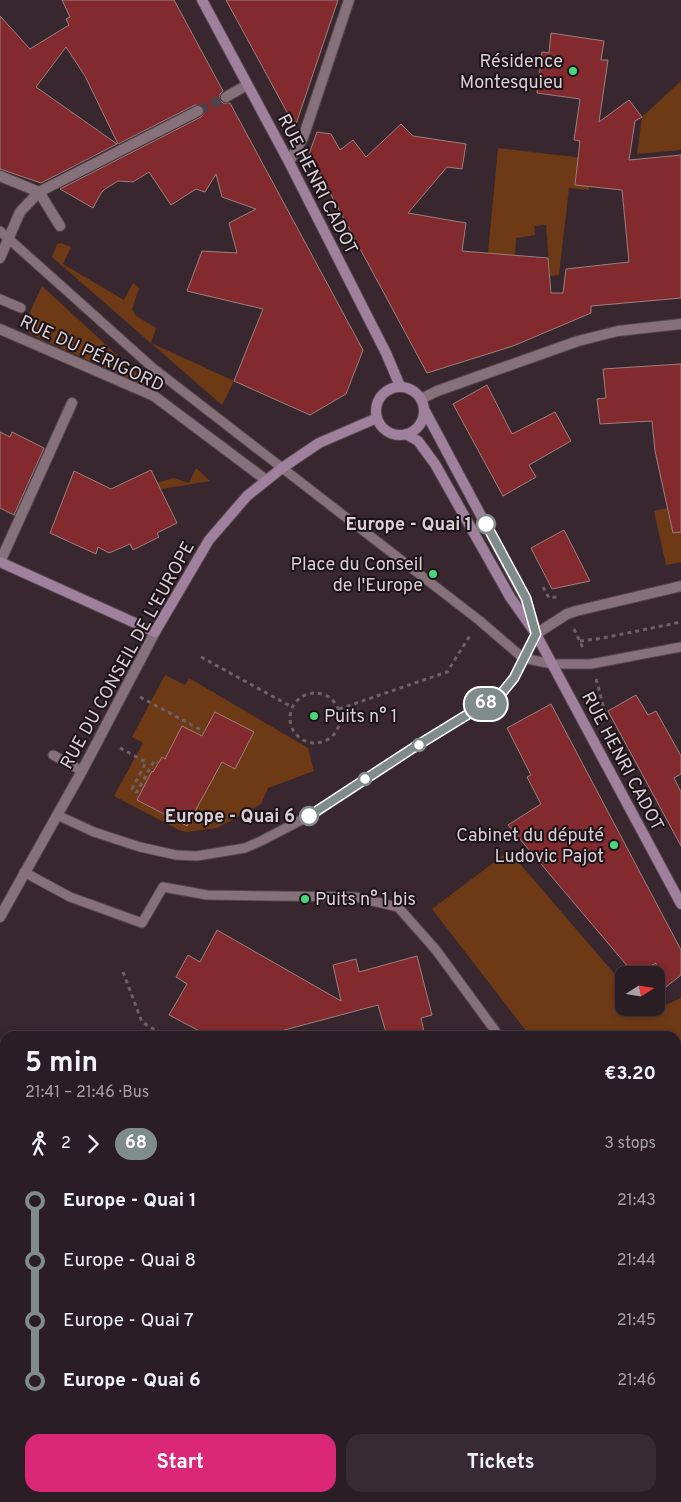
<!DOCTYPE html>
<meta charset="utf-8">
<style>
body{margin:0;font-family:Overpass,sans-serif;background:#372a31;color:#f1f3f6;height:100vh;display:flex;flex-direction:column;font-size:19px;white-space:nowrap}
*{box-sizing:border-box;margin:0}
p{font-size:16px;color:#a6a2a6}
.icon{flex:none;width:28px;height:28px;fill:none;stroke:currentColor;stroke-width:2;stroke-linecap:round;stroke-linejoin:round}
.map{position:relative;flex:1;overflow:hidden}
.panel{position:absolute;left:0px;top:1031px;width:681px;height:471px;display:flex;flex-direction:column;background:#2b1d24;border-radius:15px 15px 0 0;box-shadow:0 2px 8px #0003,0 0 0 1px #473b41}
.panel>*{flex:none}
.badge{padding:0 10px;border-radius:16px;font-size:18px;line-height:32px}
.needle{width:32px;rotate:78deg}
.tools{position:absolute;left:615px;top:966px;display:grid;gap:10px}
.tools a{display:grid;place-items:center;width:50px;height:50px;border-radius:10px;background:#2b1d24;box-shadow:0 2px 8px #0003,0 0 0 1px #473b41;font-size:25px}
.map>.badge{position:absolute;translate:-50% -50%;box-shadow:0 0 0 2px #fff}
.legs{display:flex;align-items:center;gap:8px;height:55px;padding:0 25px;font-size:16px}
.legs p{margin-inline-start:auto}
.head{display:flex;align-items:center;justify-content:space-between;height:85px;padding:0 25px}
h1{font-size:28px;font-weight:700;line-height:38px}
.primary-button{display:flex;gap:10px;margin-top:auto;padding:10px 25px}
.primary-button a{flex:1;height:58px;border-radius:15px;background:#db2777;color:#fff;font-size:20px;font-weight:700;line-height:58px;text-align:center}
.primary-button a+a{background:#372a31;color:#f1f3f6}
ul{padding:0 25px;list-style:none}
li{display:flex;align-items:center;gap:18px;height:60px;font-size:19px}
li i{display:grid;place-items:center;width:8px;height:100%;margin:0 6px;background:currentColor}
li i::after{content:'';width:12px;height:12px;margin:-6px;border:4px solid;border-radius:50%;background:#2b1d24}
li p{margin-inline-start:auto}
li:first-child i{background:linear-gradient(#0000 50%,currentColor 0)}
li:last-child i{background:linear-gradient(currentColor 50%,#0000 0)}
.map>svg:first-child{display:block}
.green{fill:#6d3a15}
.building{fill:#822a2e;stroke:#99807f}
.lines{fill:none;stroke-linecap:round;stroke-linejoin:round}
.pedestrian-tunnel{stroke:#514049;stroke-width:10;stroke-dasharray:10 5;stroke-linecap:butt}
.service-casing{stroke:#54454d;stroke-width:11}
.pedestrian-casing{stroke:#54454d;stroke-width:12}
.minor-casing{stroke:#54454d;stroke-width:12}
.tertiary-casing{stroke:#54454d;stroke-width:12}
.secondary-casing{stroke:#54454d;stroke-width:12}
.path{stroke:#6f5f67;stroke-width:3;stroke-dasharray:4 4;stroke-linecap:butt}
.service{stroke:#86717b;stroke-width:9}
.pedestrian{stroke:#86717b;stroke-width:10}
.minor{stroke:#86717b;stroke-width:10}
.tertiary{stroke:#86717b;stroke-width:10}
.secondary{stroke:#9f809d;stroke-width:10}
.line-1-casing{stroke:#fff;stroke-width:11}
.line-1{stroke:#808c89;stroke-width:8}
.poi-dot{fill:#48d779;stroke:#1b1317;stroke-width:2}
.stop-1-dot{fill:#fff;stroke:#808c89;stroke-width:2.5}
.labels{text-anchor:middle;stroke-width:4;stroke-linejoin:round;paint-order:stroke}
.poi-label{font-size:18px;fill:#dbcfd5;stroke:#1b1317;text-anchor:end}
.street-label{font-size:18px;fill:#dbcfd5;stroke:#1b1317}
.stop-label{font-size:18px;font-weight:bold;fill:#dbcfd5;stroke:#1b1317;text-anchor:end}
</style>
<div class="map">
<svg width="681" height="1502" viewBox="0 0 681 1502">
<rect width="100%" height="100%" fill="#392730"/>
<!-- green -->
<g class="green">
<path d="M681 81V150L637 154 642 117Z"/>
<path d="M498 148 592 159 589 190 569 188 559 275 550 276 546 225 534 226 535 235 516 238 515 255 488 253Z"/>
<path d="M61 243 71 247 63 264 124 300 133 283 139 288 132 309 136 316 156 328 151 343 234 381 222 405 52 257 57 244Z"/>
<path d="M42 286 155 390 30 334 26 329 25 323Z"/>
<path d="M196 468 210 481 161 489 157 483 174 478 189 483Z"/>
<path d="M667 508 671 526 681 524V562L666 565 654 511Z"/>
<path d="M165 675 185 685 189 678 308 748 314 771 268 788 261 804 217 828 186 832 179 830 114 796 143 743 132 737Z"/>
<path d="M509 851 624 985V1008H643L648 1013 681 998V1318L676 1320V1036H530L432 909Z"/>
</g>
<!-- building -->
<g class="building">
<path d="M62 0H174L223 91 220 94V100L223 103H230L363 350 346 394 310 415 234 381 263 309 187 291 202 251 237 253 229 223 256 209 222 197 216 174 205 192 196 189 171 205 149 172 133 182 118 181 105 189 101 193 93 208 60 189 201 117 205 112 202 106 195 105 118 144 85 76 66 47 36 87 117 144 41 183 0 169V16L30 49 69 25 66 19 70 17Z"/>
<path d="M226 0H338L295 127 262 66Z"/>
<path d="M551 33 604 41 601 60H608L599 122 629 100 642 117 635 121 629 160 681 155V298L591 306V313L513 346 427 373 309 154 317 132 331 134 340 150 353 140 366 157 401 124 413 136 466 144 462 169 447 167 408 213 466 223 462 251 548 258 551 293H563L566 269 629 262 622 190 575 185 580 141 574 140 580 99 537 93 542 52 549 53Z"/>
<path d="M681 364V532L673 533 655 451 652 421 600 424 597 399 606 398 603 369Z"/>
<path d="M487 385 512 434 555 412 571 441 529 465 536 477 503 496 453 404Z"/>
<path d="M0 432 10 437 12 432 44 448 14 515 0 508Z"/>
<path d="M151 470 177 523 157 533 159 537 133 550 130 544 109 553 98 547 96 554 50 533 74 471 111 489Z"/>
<path d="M564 530 590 581 552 589 531 548Z"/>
<path d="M636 695 648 715 656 711 681 756V774L674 778 681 792V846L608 711Z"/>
<path d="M551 704 681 950V975L656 995V963L635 975 508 825 541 804 527 777 531 775 507 728Z"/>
<path d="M215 712 254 732 235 769 222 762 187 826 137 800 152 771 153 772 162 757 165 759 182 726 202 736Z"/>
<path d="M217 930 341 1001 333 965 356 959 359 972 417 956 432 1015 421 1018 425 1036H387L378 1005 262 1036H209L169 1015 187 984 176 977 188 955 200 962Z"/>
</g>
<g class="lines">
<!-- pedestrian-tunnel -->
<path class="pedestrian-tunnel" d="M198 111 226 97"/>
<!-- service casing -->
<g class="service-casing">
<g id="service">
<path d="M0 231 153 368 480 621 523 658 552 664H591L681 647"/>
<path d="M0 299 21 308"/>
<path d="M53 755 82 771"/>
<path d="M57 815 94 832 140 847 176 855 197 856 245 848 261 841 315 813 413 748 501 694 514 678 536 634"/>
<path d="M24 872 70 897 142 923 163 887 207 895 355 897 398 907 436 950 499 1036"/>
</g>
</g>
<!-- pedestrian casing -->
<g class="pedestrian-casing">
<g id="pedestrian">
<path d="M226 97 247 85"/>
<path d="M0 176 39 192 60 226"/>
<path d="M0 258 20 212 39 192 198 111"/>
<path d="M0 329 154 396 266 480"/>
<path d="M0 562 72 403"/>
</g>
</g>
<!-- minor casing -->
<g class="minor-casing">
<g id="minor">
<path d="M289 162 303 138 349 0"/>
<path d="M536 634 567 614 576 611 681 586"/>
<path d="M0 917 82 771 155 632"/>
<path d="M0 1189 5 1193"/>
<path d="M381 1498 386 1502"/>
<path d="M217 1502 220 1498"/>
</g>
</g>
<!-- tertiary casing -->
<g class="tertiary-casing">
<path id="tertiary" d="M421 399 437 391 578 341 618 331 681 324"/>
</g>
<!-- secondary casing -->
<g class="secondary-casing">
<g id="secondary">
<path d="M202 0 289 162 386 353 400 386"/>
<circle cx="400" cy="411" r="24"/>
<path d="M424 409 525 598 534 626"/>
<path d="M406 434 418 441 435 464 510 597 536 634 681 904"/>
<path d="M0 562 155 632 209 540 247 496 282 468 319 443 377 418"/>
</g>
</g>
<!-- path -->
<g class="path">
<path d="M543 587 549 598 557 597 559 599"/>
<path d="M574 629 583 648"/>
<path d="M580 641 603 638 681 622"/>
<path d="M201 657 292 707"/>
<path d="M596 679C601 694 602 708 609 721"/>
<circle cx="315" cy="718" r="25"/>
<path d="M140 697 205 732"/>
<path d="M339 709 447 672 471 634"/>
<path d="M120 748 146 762 132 789 137 792 154 761 158 763"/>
<path d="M123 972 142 1022 165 1036"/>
</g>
<!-- service -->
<use href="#service" class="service"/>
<!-- pedestrian -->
<use href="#pedestrian" class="pedestrian"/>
<!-- minor -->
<use href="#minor" class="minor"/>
<!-- tertiary -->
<use href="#tertiary" class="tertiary"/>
<!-- secondary -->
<use href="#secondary" class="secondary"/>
</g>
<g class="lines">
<!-- line-1 casing -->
<g class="line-1-casing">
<path id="line-1" d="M309 816 413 748 501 694 514 678 536 634 526 598 486 524"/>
</g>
<!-- line-1 -->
<use href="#line-1" class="line-1"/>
</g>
<!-- markers -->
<g class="poi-dot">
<circle cx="573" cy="71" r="5"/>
<circle cx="433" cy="574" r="5"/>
<circle cx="314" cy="716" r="5"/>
<circle cx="614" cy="845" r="5"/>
<circle cx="305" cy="899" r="5"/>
</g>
<g class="stop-1-dot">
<circle cx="486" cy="524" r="9"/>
<circle cx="419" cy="745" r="6"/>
<circle cx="365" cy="779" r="6"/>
<circle cx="309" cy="816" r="9"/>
</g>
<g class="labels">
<!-- poi labels -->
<g class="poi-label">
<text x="563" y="67">Résidence<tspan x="563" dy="21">Montesquieu</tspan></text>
<text x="423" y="570">Place du Conseil<tspan x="423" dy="21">de l'Europe</tspan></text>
<text x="324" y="722" text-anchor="start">Puits n° 1</text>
<text x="604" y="841">Cabinet du député<tspan x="604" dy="21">Ludovic Pajot</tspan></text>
<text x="315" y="905" text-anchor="start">Puits n° 1 bis</text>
</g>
<!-- street labels -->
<g class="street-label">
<text transform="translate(318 184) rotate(63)" y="6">RUE HENRI CADOT</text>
<text transform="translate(92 353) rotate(25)" y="6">RUE DU PÉRIGORD</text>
<text transform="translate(127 655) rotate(-61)" y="6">RUE DU CONSEIL DE L'EUROPE</text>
<text transform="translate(623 761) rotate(62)" y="6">RUE HENRI CADOT</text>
</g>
<!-- stop labels -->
<g class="stop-label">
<text x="472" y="530">Europe - Quai 1</text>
<text x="295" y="822">Europe - Quai 6</text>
</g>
</g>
</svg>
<div class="tools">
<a><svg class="needle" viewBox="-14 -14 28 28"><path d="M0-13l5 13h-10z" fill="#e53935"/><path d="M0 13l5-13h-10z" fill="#a6a2a6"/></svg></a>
</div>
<b class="badge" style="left:486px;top:704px;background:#808c89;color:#fff">68</b>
<section class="panel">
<div class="head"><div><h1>5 min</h1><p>21:41 – 21:46 · Bus</p></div><b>€3.20</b></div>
<div class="legs"><svg class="icon" aria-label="walk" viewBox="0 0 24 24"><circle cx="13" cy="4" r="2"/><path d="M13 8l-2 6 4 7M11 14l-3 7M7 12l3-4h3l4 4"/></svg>2<svg class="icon" aria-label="forward" viewBox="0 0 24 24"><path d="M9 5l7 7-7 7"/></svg><b class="badge" style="background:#808c89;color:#fff">68</b><p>3 stops</p></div>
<ul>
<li><i style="color:#808c89"></i><b>Europe - Quai 1</b><p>21:43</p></li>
<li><i style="color:#808c89"></i><span>Europe - Quai 8</span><p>21:44</p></li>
<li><i style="color:#808c89"></i><span>Europe - Quai 7</span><p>21:45</p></li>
<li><i style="color:#808c89"></i><b>Europe - Quai 6</b><p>21:46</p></li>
</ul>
<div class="primary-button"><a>Start</a><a>Tickets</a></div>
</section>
</div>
